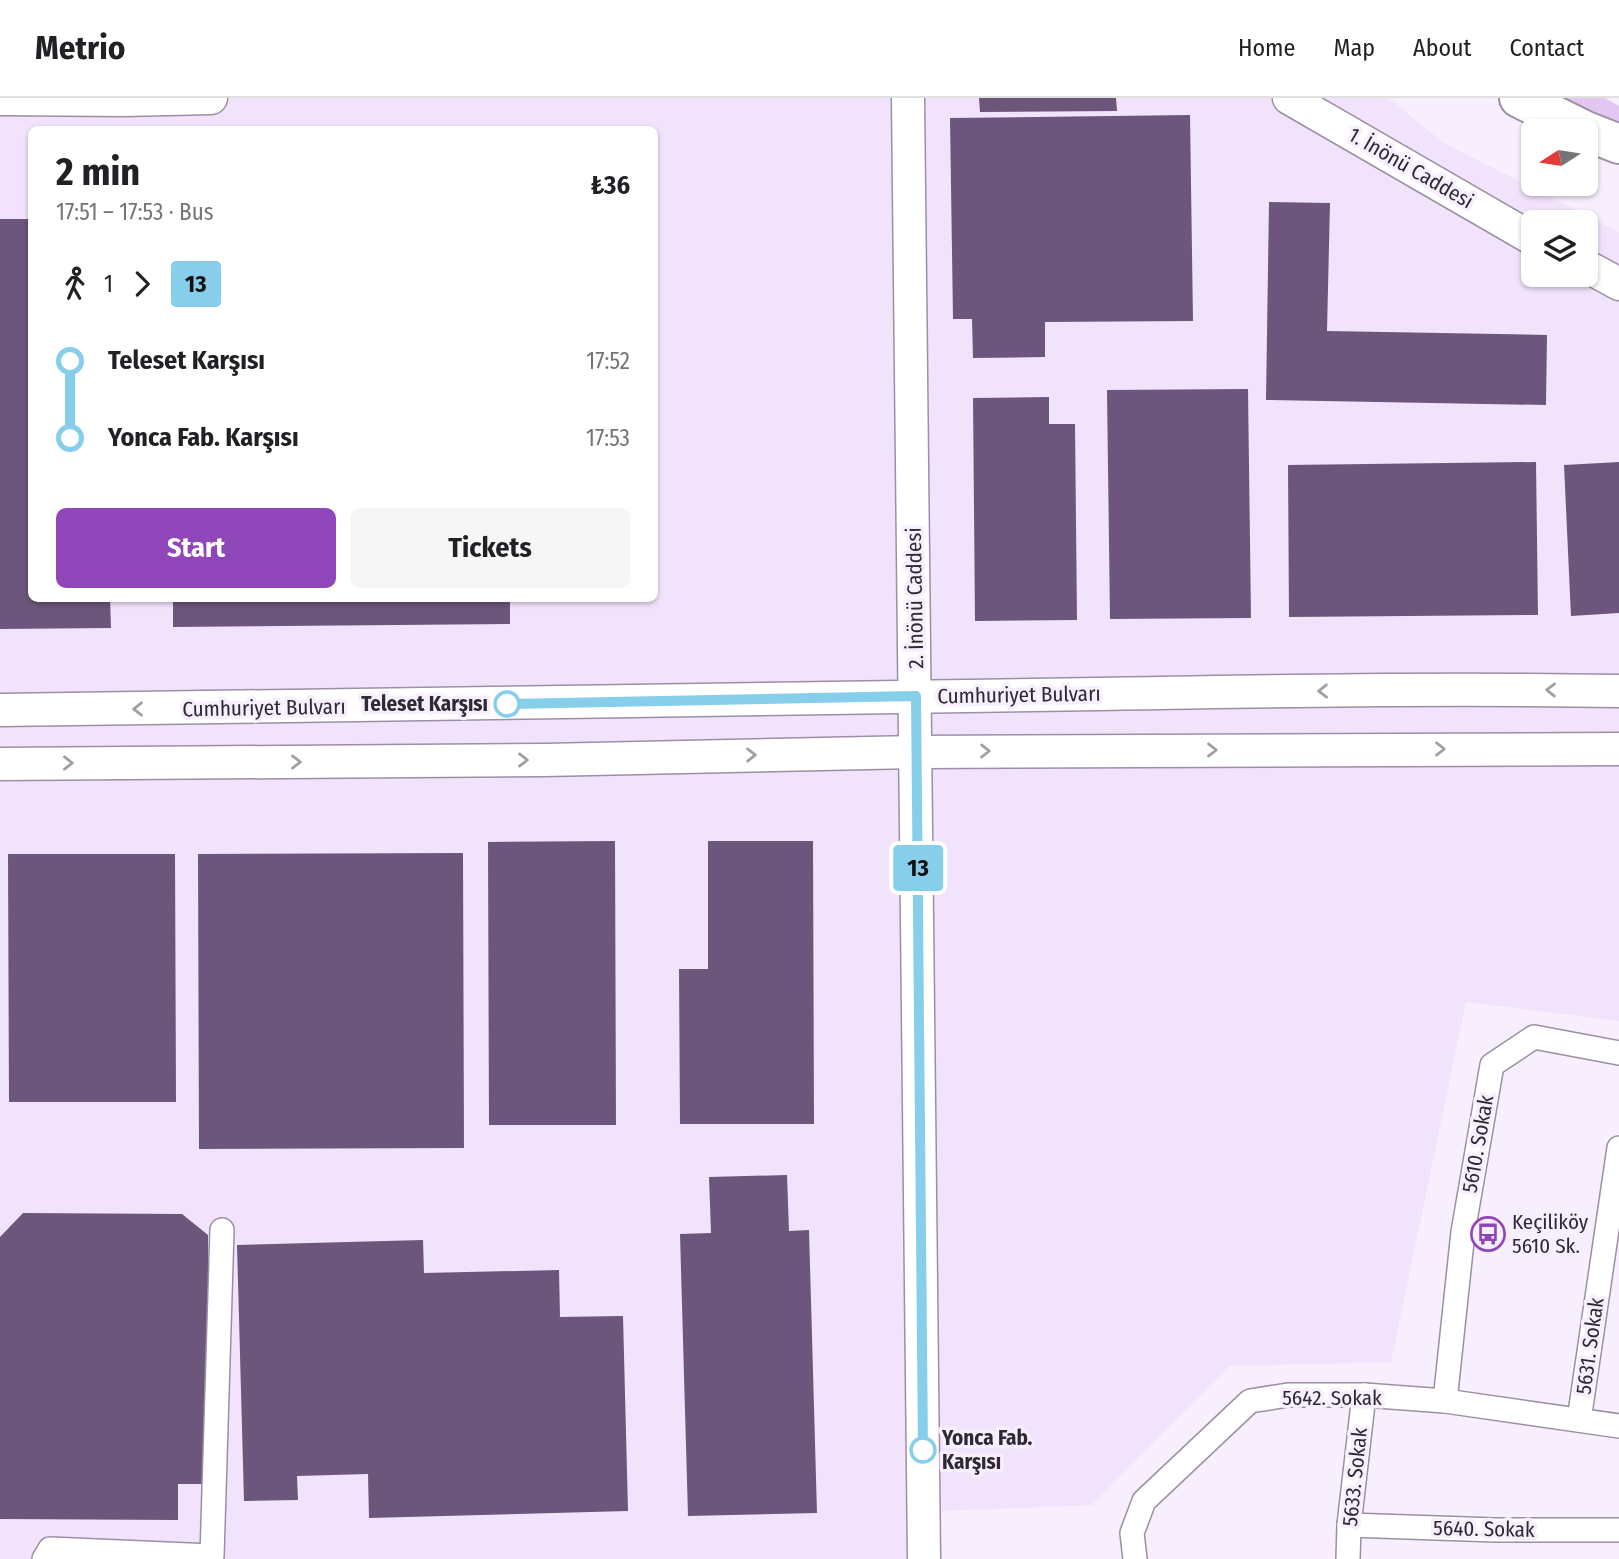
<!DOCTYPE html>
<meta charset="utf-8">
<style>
body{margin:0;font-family:"Fira Sans Condensed",sans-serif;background:#f6f6f6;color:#202124;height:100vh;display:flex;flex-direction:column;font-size:26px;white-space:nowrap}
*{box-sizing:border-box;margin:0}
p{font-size:23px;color:#757577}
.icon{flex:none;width:38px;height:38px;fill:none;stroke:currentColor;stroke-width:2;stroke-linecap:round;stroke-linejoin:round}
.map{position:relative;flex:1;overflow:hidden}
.side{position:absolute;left:28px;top:28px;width:630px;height:476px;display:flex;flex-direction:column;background:#fff;border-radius:10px;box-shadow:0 2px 5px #0004}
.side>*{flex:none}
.badge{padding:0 14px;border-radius:5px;font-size:24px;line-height:46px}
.needle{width:46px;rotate:258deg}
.controls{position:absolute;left:1521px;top:21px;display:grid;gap:14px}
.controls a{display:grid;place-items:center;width:77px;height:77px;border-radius:10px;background:#fff;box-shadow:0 2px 5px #0004;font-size:35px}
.map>.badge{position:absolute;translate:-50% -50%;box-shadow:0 0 0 4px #fff}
.legs{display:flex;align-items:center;gap:10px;height:77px;padding:0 28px;font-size:23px}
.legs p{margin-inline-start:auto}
.summary{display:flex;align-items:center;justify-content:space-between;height:119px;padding:0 28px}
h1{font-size:38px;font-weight:700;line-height:52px}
.action{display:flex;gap:14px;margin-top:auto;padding:14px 28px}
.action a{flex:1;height:80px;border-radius:10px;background:#8f46b8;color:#fff;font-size:28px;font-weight:700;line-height:80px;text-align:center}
.action a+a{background:#f6f6f6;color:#202124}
ul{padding:0 28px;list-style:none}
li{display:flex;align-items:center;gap:24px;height:77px;font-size:26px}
li i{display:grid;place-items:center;width:10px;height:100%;margin:0 9px;background:currentColor}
li i::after{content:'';width:18px;height:18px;margin:-9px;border:5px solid;border-radius:50%;background:#fff}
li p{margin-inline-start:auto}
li:first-child i{background:linear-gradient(#0000 50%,currentColor 0)}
li:last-child i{background:linear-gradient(currentColor 50%,#0000 0)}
header{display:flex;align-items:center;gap:42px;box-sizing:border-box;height:98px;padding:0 35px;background:#fff;border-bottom:2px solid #e0e0e0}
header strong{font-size:33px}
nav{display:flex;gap:38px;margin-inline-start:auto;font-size:24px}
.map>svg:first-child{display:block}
.built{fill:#f1e3fb;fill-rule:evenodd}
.green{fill:#e1c7f2}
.building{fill:#6c567c}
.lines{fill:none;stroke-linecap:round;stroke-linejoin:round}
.street-casing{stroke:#9c8fa4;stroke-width:26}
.secondary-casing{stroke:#9c8fa4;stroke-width:35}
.highway-casing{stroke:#9c8fa4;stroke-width:42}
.street{stroke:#fff;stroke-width:23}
.secondary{stroke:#fff;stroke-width:32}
.highway{stroke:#fff;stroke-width:38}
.oneway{stroke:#a19fa3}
.line-1-casing{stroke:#fff;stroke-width:16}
.line-1{stroke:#87ceeb;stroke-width:10}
.stop-1-dot{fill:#fff;stroke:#87ceeb;stroke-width:3.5}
.labels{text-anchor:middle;stroke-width:7;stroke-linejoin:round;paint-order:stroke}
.street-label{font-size:21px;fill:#2e2932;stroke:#f7effd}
.stop-label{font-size:21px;font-weight:bold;fill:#2e2932;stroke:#f7effd;text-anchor:end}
.poi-label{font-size:21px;fill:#2e2932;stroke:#f7effd;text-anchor:start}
</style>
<header>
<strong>Metrio</strong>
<nav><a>Home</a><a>Map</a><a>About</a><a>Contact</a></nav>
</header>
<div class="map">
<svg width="1619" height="1461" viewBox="0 0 1619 1461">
<rect width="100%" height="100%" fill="#f7effd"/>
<!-- built -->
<path class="built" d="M0 0H1388L1444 45 1619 134V923L1466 904 1391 1264 1229 1268 1092 1407 914 1414 917 1461H0ZM32 32H654V500H32ZM1533 124H1586V177H1533Z"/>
<!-- green -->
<path class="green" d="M1556 0H1605L1619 8V29Z"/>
<!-- building -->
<g class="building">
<path d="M979 0H1116L1117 13 980 14Z"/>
<path d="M1190 17 1193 223 1045 224V259L973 260 972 221H953L950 20Z"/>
<path d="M1269 104 1330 105 1327 233 1547 237 1546 307 1266 302Z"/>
<path d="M0 121H32V500H110L111 530 0 531Z"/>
<path d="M1248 291 1251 520 1110 521 1107 292Z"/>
<path d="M1049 299V326H1075L1077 522 975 523 973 300Z"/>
<path d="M1536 364 1538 517 1289 519 1288 367Z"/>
<path d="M1619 364V515L1571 518 1564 367Z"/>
<path d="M173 500H510V526L173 529Z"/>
<path d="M615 743 616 1027H489L488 744Z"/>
<path d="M708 743H813L814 1026H680L679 871H708Z"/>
<path d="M463 755 464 1050 199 1051 198 756Z"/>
<path d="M8 756H175L176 1004H9Z"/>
<path d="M787 1077 789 1133 809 1132 817 1415 688 1418 680 1136 711 1135 709 1079Z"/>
<path d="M23 1115 182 1116 208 1137 209 1386H178V1422L0 1421V1139Z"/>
<path d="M423 1142 424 1175 559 1172 560 1219 623 1218 628 1413 369 1420 368 1376 297 1378 298 1402 244 1403 237 1147Z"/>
</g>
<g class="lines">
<!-- street casing -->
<g class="street-casing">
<g id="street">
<path d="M1445 1303 1463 1134 1492 967 1534 939 1619 955"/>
<path d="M1579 1322 1619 1050"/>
<path d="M1349 1427 1495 1432H1619"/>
<path d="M44 1461 50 1451 212 1458 222 1132"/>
<path d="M1135 1461 1132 1435 1144 1403 1250 1303 1288 1297H1364L1445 1303 1619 1328"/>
<path d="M1348 1461 1349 1427 1364 1297"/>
</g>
</g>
<!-- secondary casing -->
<g class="secondary-casing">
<g id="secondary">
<path d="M908 0 924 1461"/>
<path d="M1289 0 1533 141"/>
<path d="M0 1 124 2 211 0"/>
<path d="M1586 168 1619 186"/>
<path d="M0 612C366 609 732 600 1098 596 1272 593 1445 590 1619 593"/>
<path d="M0 666 545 662 916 654 1619 651"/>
</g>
</g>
<!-- highway casing -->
<g class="highway-casing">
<path id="highway" d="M1519 0 1586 33 1619 46"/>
</g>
<!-- street -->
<use href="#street" class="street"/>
<!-- secondary -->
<use href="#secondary" class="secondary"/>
<!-- highway -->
<use href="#highway" class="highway"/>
</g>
<!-- one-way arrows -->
<defs><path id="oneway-chevron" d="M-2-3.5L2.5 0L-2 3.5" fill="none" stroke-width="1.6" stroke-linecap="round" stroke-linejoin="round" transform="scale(1.75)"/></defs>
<g class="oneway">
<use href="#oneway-chevron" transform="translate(1551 592) rotate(-179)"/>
<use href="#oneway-chevron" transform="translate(1323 593) rotate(179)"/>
<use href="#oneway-chevron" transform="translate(138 611) rotate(179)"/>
<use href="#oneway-chevron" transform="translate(1440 651)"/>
<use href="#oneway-chevron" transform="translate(1212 652)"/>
<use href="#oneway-chevron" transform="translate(985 653)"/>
<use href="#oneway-chevron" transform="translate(751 657) rotate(-1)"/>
<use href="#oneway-chevron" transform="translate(523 662)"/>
<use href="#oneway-chevron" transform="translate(296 664)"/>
<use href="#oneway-chevron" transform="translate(68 665)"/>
</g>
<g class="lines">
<!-- line-1 casing -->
<g class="line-1-casing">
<path id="line-1" d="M507 606 916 598 923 1352"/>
</g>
<!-- line-1 -->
<use href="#line-1" class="line-1"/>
</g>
<!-- icons -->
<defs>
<g id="bus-ring" transform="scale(1.75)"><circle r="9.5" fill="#f7effd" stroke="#8f46b8" stroke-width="1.5"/><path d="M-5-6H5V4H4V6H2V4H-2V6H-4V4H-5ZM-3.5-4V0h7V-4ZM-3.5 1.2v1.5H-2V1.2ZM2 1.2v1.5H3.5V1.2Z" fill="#8f46b8"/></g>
</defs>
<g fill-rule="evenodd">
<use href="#bus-ring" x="1488" y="1136"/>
</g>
<!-- markers -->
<g class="stop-1-dot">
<circle cx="507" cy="606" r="12"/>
<circle cx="923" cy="1352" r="12"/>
</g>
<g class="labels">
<!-- street labels -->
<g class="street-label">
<text transform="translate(1411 70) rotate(30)" y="7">1. İnönü Caddesi</text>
<text transform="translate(915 500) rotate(-91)" y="7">2. İnönü Caddesi</text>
<text transform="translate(1019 597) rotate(-1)" y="7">Cumhuriyet Bulvarı</text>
<text transform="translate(264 610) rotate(-1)" y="7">Cumhuriyet Bulvarı</text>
<text transform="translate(1478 1046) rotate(-80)" y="7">5610. Sokak</text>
<text transform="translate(1590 1248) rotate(-82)" y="7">5631. Sokak</text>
<text x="1332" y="1307">5642. Sokak</text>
<text transform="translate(1355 1379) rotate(-84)" y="7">5633. Sokak</text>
<text transform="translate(1484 1431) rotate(1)" y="7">5640. Sokak</text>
</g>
<!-- stop labels -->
<g class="stop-label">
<text x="488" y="613">Teleset Karşısı</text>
<text x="942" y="1347" text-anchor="start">Yonca Fab.<tspan x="942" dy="24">Karşısı</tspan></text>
</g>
<!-- poi labels -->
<g class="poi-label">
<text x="1512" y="1131">Keçiliköy<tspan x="1512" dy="24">5610 Sk.</tspan></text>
</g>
</g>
</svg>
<div class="controls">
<a><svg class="needle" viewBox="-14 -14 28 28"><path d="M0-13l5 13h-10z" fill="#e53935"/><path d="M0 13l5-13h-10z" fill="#757577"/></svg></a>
<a><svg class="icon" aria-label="layers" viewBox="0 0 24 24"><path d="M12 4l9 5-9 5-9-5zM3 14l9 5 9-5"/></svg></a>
</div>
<b class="badge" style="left:918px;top:770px;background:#87ceeb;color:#111">13</b>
<section class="side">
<div class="summary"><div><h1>2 min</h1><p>17:51 – 17:53 · Bus</p></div><b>₺36</b></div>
<div class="legs"><svg class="icon" aria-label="walk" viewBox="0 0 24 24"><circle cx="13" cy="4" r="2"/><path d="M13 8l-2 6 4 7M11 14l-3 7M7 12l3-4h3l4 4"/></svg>1<svg class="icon" aria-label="forward" viewBox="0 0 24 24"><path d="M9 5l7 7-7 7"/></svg><b class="badge" style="background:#87ceeb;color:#111">13</b></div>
<ul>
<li><i style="color:#87ceeb"></i><b>Teleset Karşısı</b><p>17:52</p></li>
<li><i style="color:#87ceeb"></i><b>Yonca Fab. Karşısı</b><p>17:53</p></li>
</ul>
<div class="action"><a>Start</a><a>Tickets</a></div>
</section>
</div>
